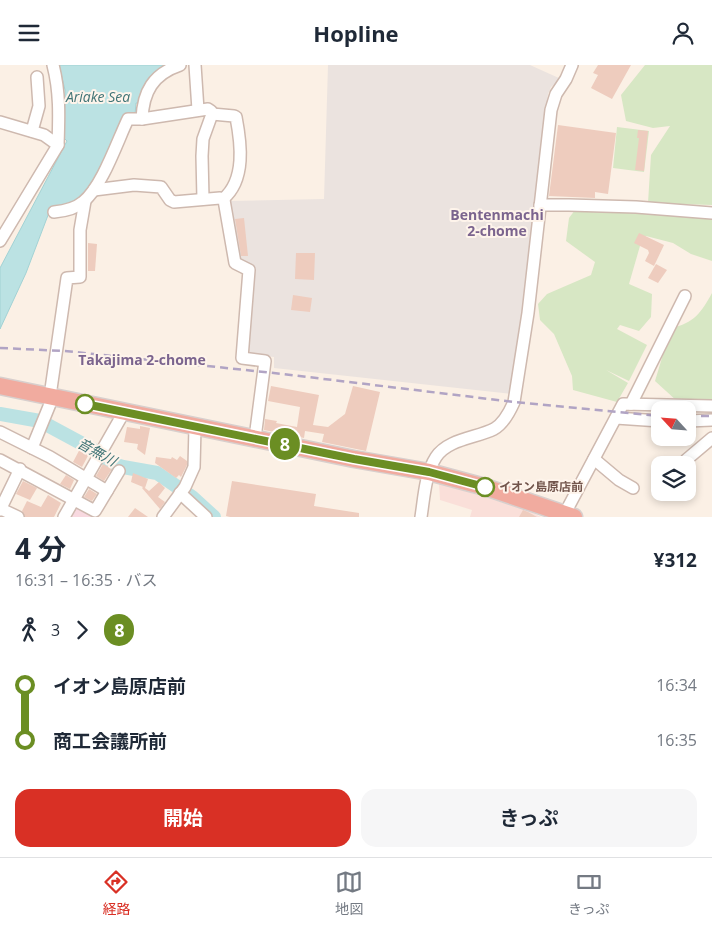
<!DOCTYPE html>
<html lang="ja">
<meta charset="utf-8">
<style>
body{margin:0;font-family:"Open Sans","Noto Sans JP",sans-serif;background:#f6f6f7;color:#1f2937;height:100vh;display:flex;flex-direction:column;font-size:19px;white-space:nowrap}
*{box-sizing:border-box;margin:0}
p{font-size:16px;color:#747a83}
.icon{flex:none;width:28px;height:28px;fill:none;stroke:currentColor;stroke-width:2;stroke-linecap:round;stroke-linejoin:round}
.map{position:relative;height:452px;overflow:hidden}
.side{display:flex;flex-direction:column;background:#fff;flex:1}
.side>*{flex:none}
.badge{padding:0 10px;border-radius:16px;font-size:18px;line-height:32px}
.needle{width:32px;rotate:296deg}
.buttons{position:absolute;left:651px;top:336px;display:grid;gap:10px}
.buttons a{display:grid;place-items:center;width:45px;height:45px;border-radius:10px;background:#fff;box-shadow:0 2px 8px #0003;font-size:25px}
.map>.badge{position:absolute;translate:-50% -50%;box-shadow:0 0 0 2px #fff}
.legs{display:flex;align-items:center;gap:8px;height:55px;padding:0 15px;font-size:16px}
.legs p{margin-inline-start:auto}
.overview{display:flex;align-items:center;justify-content:space-between;height:85px;padding:0 15px}
h1{font-size:28px;font-weight:700;line-height:38px}
.cta{display:flex;gap:10px;margin-top:auto;padding:10px 15px}
.cta a{flex:1;height:58px;border-radius:15px;background:#d93025;color:#fff;font-size:20px;font-weight:700;line-height:58px;text-align:center}
.cta a+a{background:#f6f6f7;color:#1f2937}
ul{padding:0 15px;list-style:none}
li{display:flex;align-items:center;gap:18px;height:55px;font-size:19px}
li i{display:grid;place-items:center;width:8px;height:100%;margin:0 6px;background:currentColor}
li i::after{content:'';width:12px;height:12px;margin:-6px;border:4px solid;border-radius:50%;background:#fff}
li p{margin-inline-start:auto}
li:first-child i{background:linear-gradient(#0000 50%,currentColor 0)}
li:last-child i{background:linear-gradient(currentColor 50%,#0000 0)}
header{display:flex;justify-content:space-between;align-items:center;height:65px;padding:0 15px;background:#fff;font-size:22px;font-weight:700}
.dock{display:flex;justify-content:space-around;align-items:center;height:70px;border-top:1px solid #e0e1e3;background:#fff;font-size:14px;color:#747a83}
.dock a{display:grid;justify-items:center;gap:2px}
.dock .selected{color:#d93025}
.map>svg:first-child{display:block}
.commercial{fill:#fadfd9}
.industrial{fill:#ebe3df}
.medical{fill:#f8d9e0}
.green{fill:#d7e7c4}
.water{fill:#bbe2e3;stroke:#a2d2d4}
.lines{fill:none;stroke-linecap:round;stroke-linejoin:round}
.river{stroke:#bbe2e3;stroke-width:14}
.building{fill:#eeccbe}
.minor-casing{stroke:#ceb9af;stroke-width:14}
.highway-casing{stroke:#d8cfcd;stroke-width:19}
.minor{stroke:#fff;stroke-width:11}
.highway{stroke:#f1ab9f;stroke-width:16}
.rail{stroke:#b1a4c4;stroke-width:2.5;stroke-dasharray:8 5;stroke-linecap:butt}
.line-1-casing{stroke:#fff;stroke-width:11}
.line-1{stroke:#6b8e23;stroke-width:8}
.stop-1-dot{fill:#fff;stroke:#6b8e23;stroke-width:2.5}
.labels{text-anchor:middle;stroke-width:4;stroke-linejoin:round;paint-order:stroke}
.stop-label{font-size:12px;font-weight:bold;fill:#72554c;stroke:#fef4eb;text-anchor:start}
.water-label{font-size:14px;font-style:italic;fill:#407476;stroke:#fef4eb}
.neighbourhood-label{font-size:14px;font-weight:bold;fill:#7b648e;stroke:#fef4eb}
</style>
<header><svg class="icon" aria-label="menu" viewBox="0 0 24 24"><path d="M4 6h16M4 12h16M4 18h16"/></svg>Hopline<svg class="icon" aria-label="person" viewBox="0 0 24 24"><circle cx="12" cy="8" r="4"/><path d="M4 21q1-7 8-7t8 7"/></svg></header>
<div class="map">
<svg width="712" height="452" viewBox="0 0 712 452">
<rect width="100%" height="100%" fill="#fbf0e5"/>
<!-- commercial -->
<path class="commercial" d="M439 418 529 446 541 452H470L472 445 440 435Z"/>
<!-- industrial -->
<path class="industrial" d="M328 0H530L561 14 551 22 548 29 512 329 274 303V292L246 289 254 203 243 197 238 192 229 136 324 134Z"/>
<!-- medical -->
<path class="medical" d="M76 439 95 450 93 452H69Z"/>
<!-- green -->
<g class="green">
<path d="M645 0H712V140L648 138 651 90 670 61 653 63 626 56 621 30Z"/>
<path d="M617 62 649 66 644 107 613 103Z"/>
<path d="M575 145 641 146 712 153V196L691 189 673 178 646 171 642 174 629 219 652 229 651 252 639 266 620 260 617 264 647 280 629 316 606 305 628 318 617 337 573 325 572 311 554 269 540 255 538 239 547 229 591 210 595 197 566 176 569 153Z"/>
<path d="M712 228V334L677 336 655 316 671 263C694 258 701 248 712 228Z"/>
</g>
<!-- water -->
<path class="water" d="M59 0H170L139 38H136L135 50 93 119 79 137 50 145 26 208 0 264V203L67 76 64 73 65 25Z"/>
<g class="lines">
<!-- river -->
<path class="river" d="M0 349 40 356 92 384 113 399 123 402 157 408 192 432 214 452"/>
</g>
<!-- building -->
<g class="building">
<path d="M598 0H631L612 34 591 23 598 10 593 8Z"/>
<path d="M558 60 616 68 608 129 595 127V133L549 131Z"/>
<path d="M638 65 648 66 644 106 635 105 639 73H637Z"/>
<path d="M244 153 248 191H241L235 154Z"/>
<path d="M639 168 664 180 654 201 645 196 649 188 648 185 634 178Z"/>
<path d="M88 178 97 179 95 206H88Z"/>
<path d="M296 188H315L314 215 295 214Z"/>
<path d="M656 199 667 205 658 218 648 213Z"/>
<path d="M293 230 312 233 310 247 291 245Z"/>
<path d="M271 321 319 330 313 360 328 362 345 349 353 321 380 327 366 386 322 377 324 369 305 366 304 373 264 365 265 354 277 356 276 358 297 362 300 342 268 336Z"/>
<path d="M140 361 150 363 145 390 137 384 138 379 124 377 127 362 140 364Z"/>
<path d="M81 382 90 387 82 402 73 397Z"/>
<path d="M180 391 187 396V400L181 412 179 410 176 413 155 398 156 392 171 394 172 392 177 395Z"/>
<path d="M103 399 112 404 104 416 96 411Z"/>
<path d="M133 408 148 414 145 423 149 426 159 417 165 423 158 432 165 437 160 444 142 423 143 422 131 417Z"/>
<path d="M66 410 74 415 70 424 60 419Z"/>
<path d="M23 416 37 423 30 435 16 429Z"/>
<path d="M232 416 316 429 314 441 359 448V452H230L226 451Z"/>
<path d="M89 424 97 429 92 436 84 432Z"/>
<path d="M48 430 61 438 54 452H25L22 446 27 436 41 442Z"/>
<path d="M135 443 148 452H128Z"/>
<path d="M523 445 528 447 537 452H519Z"/>
</g>
<g class="lines">
<!-- minor casing -->
<g class="minor-casing">
<g id="minor">
<path d="M53 0C60 27 59 52 58 80"/>
<path d="M195 0 198 45"/>
<path d="M212 49 234 51 236 52C241 78 246 115 223 134"/>
<path d="M142 54C143 27 153 9 180 0"/>
<path d="M0 57 44 70 58 80 0 176"/>
<path d="M32 66 39 41 37 12"/>
<path d="M94 125 134 120 161 122 170 135 174 137 220 133 224 135 235 198 249 205 242 293 265 296 255 373"/>
<path d="M540 140H569L636 142 712 148"/>
<path d="M54 147C65 146 75 144 83 137 102 122 117 77 128 54H142L208 44 211 46 212 49 203 74 202 91 203 134"/>
<path d="M631 339 685 231"/>
<path d="M616 353 660 356"/>
<path d="M688 356 712 355"/>
<path d="M0 367 50 392 107 426"/>
<path d="M32 383 50 339V331L67 213 80 212V165L85 136"/>
<path d="M594 394 619 415 633 423"/>
<path d="M0 395 95 446 119 406"/>
<path d="M686 395 712 373"/>
<path d="M180 428 206 452"/>
<path d="M1 444 18 452"/>
<path d="M0 445 20 404"/>
<path d="M64 452 124 347"/>
<path d="M163 452 185 422 194 402 195 362"/>
<path d="M421 452C424 433 425 409 436 392 448 374 476 373 494 364 503 359 510 346 514 337L528 248 551 45 556 29 566 14 572 0"/>
<path d="M563 452 623 339 712 341"/>
</g>
</g>
<!-- highway casing -->
<g class="highway-casing">
<path id="highway" d="M0 321 354 394 429 407 485 422 574 452"/>
</g>
<!-- minor -->
<use href="#minor" class="minor"/>
<!-- highway -->
<use href="#highway" class="highway"/>
<!-- rail -->
<g class="rail">
<path d="M0 283 65 286 283 309 514 337 660 351"/>
<path d="M688 351H712"/>
</g>
</g>
<g class="lines">
<!-- line-1 casing -->
<g class="line-1-casing">
<path id="line-1" d="M85 339 354 394 429 407 485 422"/>
</g>
<!-- line-1 -->
<use href="#line-1" class="line-1"/>
</g>
<!-- markers -->
<g class="stop-1-dot">
<circle cx="85" cy="339" r="9"/>
<circle cx="485" cy="422" r="9"/>
</g>
<g class="labels">
<!-- stop labels -->
<g class="stop-label">
<text x="499" y="426">イオン島原店前</text>
</g>
<!-- water labels -->
<g class="water-label">
<text x="98" y="37">Ariake Sea</text>
<text transform="translate(97 387) rotate(29)" y="5">音無川</text>
</g>
<!-- neighbourhood labels -->
<g class="neighbourhood-label">
<text x="497" y="155">Bentenmachi<tspan x="497" dy="16">2-chome</tspan></text>
<text x="142" y="300">Takajima 2-chome</text>
</g>
</g>
</svg>
<div class="buttons">
<a><svg class="needle" viewBox="-14 -14 28 28"><path d="M0-13l5 13h-10z" fill="#e53935"/><path d="M0 13l5-13h-10z" fill="#747a83"/></svg></a>
<a><svg class="icon" aria-label="layers" viewBox="0 0 24 24"><path d="M12 4l9 5-9 5-9-5zM3 14l9 5 9-5"/></svg></a>
</div>
<b class="badge" style="left:285px;top:379px;background:#6b8e23;color:#fff">8</b>
</div>
<section class="side">
<div class="overview"><div><h1>4 分</h1><p>16:31 – 16:35 · バス</p></div><b>¥312</b></div>
<div class="legs"><svg class="icon" aria-label="walk" viewBox="0 0 24 24"><circle cx="13" cy="4" r="2"/><path d="M13 8l-2 6 4 7M11 14l-3 7M7 12l3-4h3l4 4"/></svg>3<svg class="icon" aria-label="forward" viewBox="0 0 24 24"><path d="M9 5l7 7-7 7"/></svg><b class="badge" style="background:#6b8e23;color:#fff">8</b></div>
<ul>
<li><i style="color:#6b8e23"></i><b>イオン島原店前</b><p>16:34</p></li>
<li><i style="color:#6b8e23"></i><b>商工会議所前</b><p>16:35</p></li>
</ul>
<div class="cta"><a>開始</a><a>きっぷ</a></div>
</section>
<nav class="dock">
<a class="selected"><svg class="icon" aria-label="directions" viewBox="0 0 24 24"><path d="M12 3l9 9-9 9-9-9zM9 14v-3h6M13 9l2 2-2 2"/></svg>経路</a>
<a><svg class="icon" aria-label="map" viewBox="0 0 24 24"><path d="M3 6l6-2 6 2 6-2v14l-6 2-6-2-6 2zM9 4v14M15 6v14"/></svg>地図</a>
<a><svg class="icon" aria-label="tickets" viewBox="0 0 24 24"><path d="M3 7h18v10H3zM15 7v10"/></svg>きっぷ</a>
</nav>
